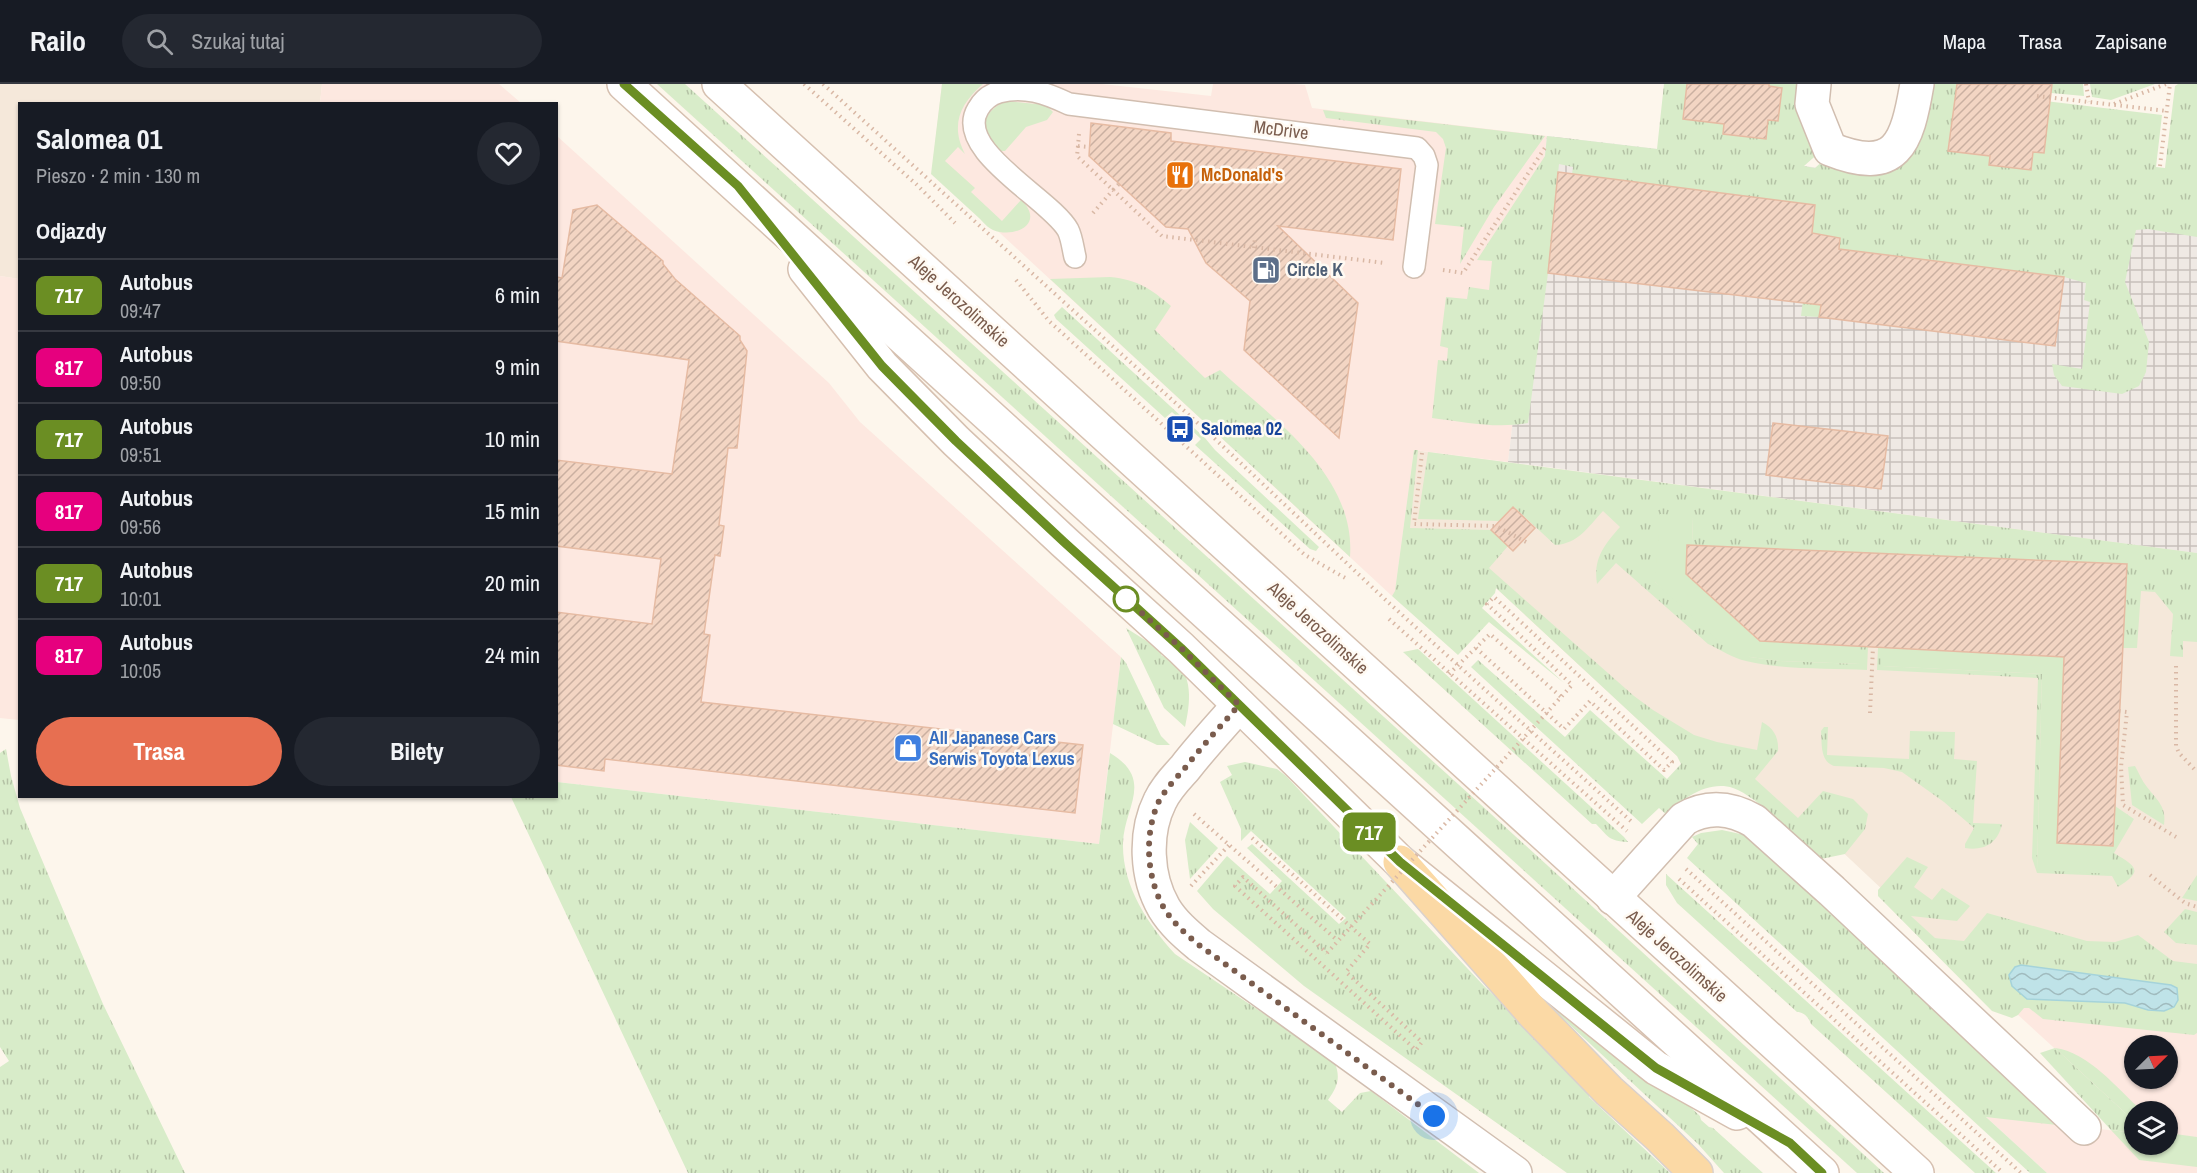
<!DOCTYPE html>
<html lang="pl">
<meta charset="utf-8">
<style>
body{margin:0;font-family:"Archivo Narrow",sans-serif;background:#242831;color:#f1f3f6;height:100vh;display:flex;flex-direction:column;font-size:22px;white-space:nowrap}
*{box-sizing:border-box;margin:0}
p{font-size:20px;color:#9ea1a6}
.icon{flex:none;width:33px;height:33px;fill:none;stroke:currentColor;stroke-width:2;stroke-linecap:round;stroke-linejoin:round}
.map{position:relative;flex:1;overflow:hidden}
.panel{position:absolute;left:18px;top:18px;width:540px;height:696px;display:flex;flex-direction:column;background:#171b24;border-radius:0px;box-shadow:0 2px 4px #0004}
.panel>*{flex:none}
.badge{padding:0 12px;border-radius:9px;font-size:21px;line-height:39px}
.needle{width:39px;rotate:66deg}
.controls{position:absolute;left:2124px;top:951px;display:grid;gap:12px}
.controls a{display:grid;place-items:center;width:54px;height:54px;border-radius:50%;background:#171b24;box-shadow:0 2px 4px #0004;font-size:30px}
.you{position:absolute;width:30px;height:30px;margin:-15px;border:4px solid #fff;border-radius:50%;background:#1a73e8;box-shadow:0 0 0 9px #1a73e833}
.map>.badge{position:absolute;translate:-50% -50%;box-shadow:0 0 0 3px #fff}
h2{padding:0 18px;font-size:22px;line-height:54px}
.round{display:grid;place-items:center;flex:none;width:63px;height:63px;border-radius:32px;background:#242831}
.head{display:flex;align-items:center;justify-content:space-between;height:102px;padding:0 18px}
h1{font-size:28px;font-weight:800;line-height:45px}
.button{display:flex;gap:12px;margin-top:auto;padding:12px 18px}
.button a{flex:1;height:69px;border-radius:36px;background:#e76f51;color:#fff;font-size:24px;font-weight:800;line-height:69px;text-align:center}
.button a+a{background:#242831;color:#f1f3f6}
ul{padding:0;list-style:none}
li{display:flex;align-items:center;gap:18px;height:72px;padding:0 18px;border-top:2px solid #363941}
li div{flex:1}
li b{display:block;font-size:22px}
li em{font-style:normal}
li .badge{min-width:66px;font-weight:700;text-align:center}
header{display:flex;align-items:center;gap:36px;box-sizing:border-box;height:84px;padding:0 30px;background:#171b24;border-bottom:2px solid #363941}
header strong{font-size:28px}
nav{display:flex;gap:33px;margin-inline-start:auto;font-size:21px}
.search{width:420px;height:54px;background:#242831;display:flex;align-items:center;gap:15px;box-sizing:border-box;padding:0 21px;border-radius:33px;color:#9ea1a6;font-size:22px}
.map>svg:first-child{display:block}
.residential{fill:#f5e8da}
.commercial{fill:#fde8e0;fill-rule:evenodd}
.industrial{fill:url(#industrial-grid)}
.grass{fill:url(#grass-tufts)}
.garden{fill:#d8ecc9}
.water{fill:url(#water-waves);stroke:#a5d3da;stroke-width:1.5}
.building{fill:url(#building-hatch);stroke:#e6bba3;stroke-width:1.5}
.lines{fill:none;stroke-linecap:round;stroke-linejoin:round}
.lane-casing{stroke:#d1beb0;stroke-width:24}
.street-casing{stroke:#d1beb0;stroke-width:36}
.secondary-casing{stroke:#d6c0b0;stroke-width:36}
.primary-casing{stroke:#dad1cd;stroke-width:36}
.path{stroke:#d9b8a5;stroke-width:4;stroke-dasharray:1.5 4.5;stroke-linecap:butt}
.lane{stroke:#fff;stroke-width:21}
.street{stroke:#fff;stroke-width:33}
.secondary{stroke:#fff;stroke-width:33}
.primary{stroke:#fbd9a5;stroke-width:33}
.path-bridge{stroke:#d9b8a5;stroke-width:4;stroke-dasharray:1.5 4.5;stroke-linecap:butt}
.line-casing{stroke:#fff;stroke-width:14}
.line{stroke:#6b8e23;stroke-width:9}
.walk{stroke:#7a5c4d;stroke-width:6;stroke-dasharray:0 10.8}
.stop-dot{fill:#fff;stroke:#6b8e23;stroke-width:3}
.labels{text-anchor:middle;stroke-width:5;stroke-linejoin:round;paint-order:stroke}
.street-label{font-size:18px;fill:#7a5c4d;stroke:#fffaf3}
.food-label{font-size:18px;font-weight:bold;fill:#c56008;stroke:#fffaf3;text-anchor:start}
.service-label{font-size:18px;font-weight:bold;fill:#4e5e75;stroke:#fffaf3;text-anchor:start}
.transit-label{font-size:18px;font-weight:bold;fill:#164399;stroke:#fffaf3;text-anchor:start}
.shop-label{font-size:18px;font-weight:bold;fill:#366cbe;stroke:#fffaf3;text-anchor:start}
</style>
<header>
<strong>Railo</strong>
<div class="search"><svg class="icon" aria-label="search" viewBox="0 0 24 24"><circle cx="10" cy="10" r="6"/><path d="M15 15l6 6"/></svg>Szukaj tutaj</div>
<nav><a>Mapa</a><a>Trasa</a><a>Zapisane</a></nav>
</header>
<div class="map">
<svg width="2197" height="1089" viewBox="0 0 2197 1089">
<defs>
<pattern id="industrial-grid" width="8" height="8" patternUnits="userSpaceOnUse" patternTransform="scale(1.5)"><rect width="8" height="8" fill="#efe9e4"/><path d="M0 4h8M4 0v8" fill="none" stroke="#c7c0bb"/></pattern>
<pattern id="grass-tufts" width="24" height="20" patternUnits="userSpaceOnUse" patternTransform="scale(1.5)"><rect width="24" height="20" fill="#d8ecc9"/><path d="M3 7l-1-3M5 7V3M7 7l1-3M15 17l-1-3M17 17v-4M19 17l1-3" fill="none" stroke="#b4c2a5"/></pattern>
<pattern id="water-waves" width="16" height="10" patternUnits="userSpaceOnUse" patternTransform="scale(1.5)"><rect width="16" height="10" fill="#bfe3e8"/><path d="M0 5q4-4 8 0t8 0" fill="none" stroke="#a0bbbe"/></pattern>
<pattern id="building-hatch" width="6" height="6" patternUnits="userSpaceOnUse" patternTransform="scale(1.5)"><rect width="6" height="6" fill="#f3d5c3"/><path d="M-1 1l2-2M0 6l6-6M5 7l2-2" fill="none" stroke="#cab0a1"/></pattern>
</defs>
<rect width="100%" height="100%" fill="#fdf6ec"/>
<!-- residential -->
<g class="residential">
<path d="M0 0H322L320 19 20 20 19 195 0 192Z"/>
<path d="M1414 366 2197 469V884L1934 854 1835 761 1822 766 1722 675 1677 672 1496 504 1395 508Z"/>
</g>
<!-- commercial -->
<g class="commercial">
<path d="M322 0H499L521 19H320Z"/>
<path d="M942 0H1102L1211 12 1213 0H1293L1305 1 1312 24 1547 52 1508 378 1414 366 1395 508 1392 512 932 86Z"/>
<path d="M557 52 829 299 860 338 1121 573 1099 760 557 698Z"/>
<path d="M0 192 20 195 19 636 0 634Z"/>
<path d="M1934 854 2197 884V1089H2047L1985 1032 2134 1049V1060H2168V1028H2134V1037ZM2134 962H2168V994H2134Z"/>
</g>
<!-- industrial -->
<path class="industrial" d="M1547 52 2197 128V469L1508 378Z"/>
<!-- grass -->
<g class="grass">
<path d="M657 0H685L1479 719 1884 1089H1857Z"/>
<path d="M1664 0H1687L1683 35 1724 40V50L1766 55 1768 36 1778 37 1782 4 1769 2V0H1804L1821 67 1804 82 1815 84 1827 73 1920 55 1928 34 1932 0H1957L1948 67 1990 72V81L2031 86 2037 16 2162 31 2156 83 2165 84 2175 2 2178 0H2197V153L2148 145 2136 146 2125 198 2149 258 2146 288 2139 302 2122 310 2062 302 2054 291 2052 280 2082 285 2090 218 2084 216 2086 199 2064 193 1839 165 1840 154 1830 152 1819 233 1801 232 1815 121 1572 90 1573 83 1559 80 1548 189 1528 339C1496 345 1464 338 1432 334L1438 276 1447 277 1448 264 1440 262 1446 213 1467 215 1469 203 1489 206 1492 177 1477 176 1545 72 1547 52 1657 65Z"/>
<path d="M2052 0H2083L2084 12 2051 9Z"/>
<path d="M2090 0H2155L2111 16 2092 13Z"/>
<path d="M1323 26 1545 52 1494 123 1460 180 1464 143 1435 140 1446 64 1443 55 1436 48 1326 34Z"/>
<path d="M1110 193C1138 196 1150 204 1171 222L1155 246 1205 294 1220 286C1274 336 1356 391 1350 473L1050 195Z"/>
<path d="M1062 223 1205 354 1215 366 1319 463 1316 467 1310 465 1195 361 1201 355 1172 328 1165 334 1056 235 1054 231Z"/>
<path d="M1414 366H1418L1410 444 1491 446 1508 462 1489 484 1634 612 1653 626 1694 651 1717 658 1757 666 1762 638C1774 644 1779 654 1778 667L1755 695 1798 734 1823 707 1853 715 1868 730 1865 745 1845 770 1821 775C1800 757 1757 712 1733 704 1709 696 1682 714 1667 731L1659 724 1642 740 1471 583 1478 576 1565 653 1590 626 1667 695 1681 680 1677 672 1496 504 1495 509 1482 524 1564 599 1489 538 1458 571 1392 512 1395 507Z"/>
<path d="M1428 368 2197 469V558L2183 557V573L2170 572 2173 530 2155 508 2141 507 2137 564H2123L2127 480 1692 462 1693 433 1655 498 1750 573 1780 577 1860 580V562L1868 563 1867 586C1830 584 1782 586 1746 577 1733 574 1721 566 1708 560L1616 479 1597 500C1593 475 1604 461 1620 443L1603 427C1588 443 1578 460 1555 461L1514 423 1501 437 1418 435Z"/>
<path d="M1126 544 1161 566V571C1164 573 1167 574 1170 575 1195 588 1190 621 1185 643L1164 624Z"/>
<path d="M1878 564H1882V582L2042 590 2037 786 2115 722 2134 735 2114 769C2135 782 2145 786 2118 803L2112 792 2037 789 2032 774 2038 594 1877 586Z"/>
<path d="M1418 565 1624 753 1628 758C1608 757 1608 752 1596 740H1592L1403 568Z"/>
<path d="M1121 573 1126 579 1161 652 1170 661H1157L1113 640Z"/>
<path d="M1824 643H1828L1827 671 1909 675 1910 647 1955 648 1954 675 1977 677 1973 739 2002 740C1998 760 1983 767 1965 764V760L1974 744 1944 718 1902 688 1884 684 1834 682C1820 677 1822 660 1821 647Z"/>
<path d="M6 665 11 692 20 724 103 920 185 1089H0V983L9 977 0 963V669Z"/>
<path d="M1110 669C1155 696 1124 723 1123 759 1122 802 1148 840 1175 870L1334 977C1341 993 1338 1002 1328 1016L1342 1028 1360 1009 1371 1007 1479 1089H688L511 713 556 712 557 698 1099 760Z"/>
<path d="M1245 678 1277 685 1286 692 1484 902 1589 1002V1013L1670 1089H1567L1304 902 1213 825 1197 807 1227 772 1270 810 1282 797 1247 764 1252 760 1339 840 1346 834 1251 747 1241 757V745L1220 698 1232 691 1227 682Z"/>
<path d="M2135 682C2139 689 2142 697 2147 703 2157 716 2167 723 2164 741L2132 721 2128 683Z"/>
<path d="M1190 738 1218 764 1190 795 1185 756Z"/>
<path d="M1722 746 1745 751 1763 766 2057 1041 1986 1033 2047 1089H2030L1687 774 1698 760 1692 753 1701 749Z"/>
<path d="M1907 773 1928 783 1914 803 1932 816 1942 804 1970 822 1957 837 1911 832 1935 854 1964 857 1987 829 2087 857 2115 858 2138 851 2173 877 2197 880V949L2194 951 2043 935 2029 924H2024L2018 931 2012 934 1992 927 1878 812V806Z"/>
<path d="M1666 790 1996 1089H1975L1811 940C1809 934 1804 928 1797 928L1677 819 1666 801Z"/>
<path d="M2197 791V817L2182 814Z"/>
<path d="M2185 825 2197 828V861L2176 859 2164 848Z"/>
<path d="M1528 902 1630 967 1700 1032 1701 1036 1709 1043 1713 1044 1763 1089H1724L1698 1060Z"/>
<path d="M2055 964 2134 1037V1049L2111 1046 2040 969Z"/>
</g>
<!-- garden -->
<g class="garden">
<path d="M942 0H983C960 20 950 41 965 70L958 63 945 77 975 104 971 108 1002 137 1021 116C1046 139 1015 155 993 146 988 144 983 138 979 134 963 119 947 105 931 90Z"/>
<path d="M1006 17 1046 21 1053 28 1047 36 1026 43 1005 67H998L983 44C986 30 993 23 1006 17Z"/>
<path d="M1660 430 1693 433 1692 462H1687L1686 490 1759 557 1860 562V580L1780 577 1750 573 1728 566 1655 498Z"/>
<path d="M1882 564 2064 573 2057 758 2113 762 2111 790 2037 786 2042 590 1881 582Z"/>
<path d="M2055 964C2087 967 2119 1006 2142 1027L2134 1028V1037Z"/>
<path d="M2111 1046 2134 1049V1060H2168V1049L2197 1053V1083L2139 1076Z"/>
</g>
<!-- water -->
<path class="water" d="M2021 881 2171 901 2177 904 2178 916 2174 923 2164 927 2148 926 2125 919 2027 915 2012 902 2009 891 2015 883Z"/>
<!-- building -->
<g class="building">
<path d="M1687 0H1769V2L1782 4 1778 37 1768 36 1766 55 1723 50 1724 40 1683 35Z"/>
<path d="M1957 0H2052L2044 69 2033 68 2031 86 1989 81 1990 72 1948 67Z"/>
<path d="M1091 39 1171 49V57L1401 85 1393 156 1278 142 1358 219 1339 354 1244 266 1250 217 1206 179 1188 145 1166 143 1089 72Z"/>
<path d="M1558 88 1815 121 1812 149 1840 154 1839 165 2064 193 2055 262 1819 233 1821 221 1548 189Z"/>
<path d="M597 121 663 177V180L675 195 740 252V256L747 267 737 364H728L719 441 724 442 720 472 715 471 704 550 710 551 701 618 1083 661 1075 729 605 675 604 687 556 681V528L652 540 661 475 556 462V376L672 390 689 276 556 257V193L562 194 573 126Z"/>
<path d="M1773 339 1888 352 1881 405 1766 391Z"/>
<path d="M1513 423 1535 444 1513 467 1491 446Z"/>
<path d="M1687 461 2127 480 2113 762 2057 759 2064 573 1760 557 1686 490Z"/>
</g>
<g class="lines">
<!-- lane casing -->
<g class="lane-casing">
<path id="lane" d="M1075 173C1073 165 1072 154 1068 146 1051 115 953 66 978 25 983 16 989 11 999 8 1024 1 1046 9 1069 20L1417 64 1424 72 1427 81 1414 183"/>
</g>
<!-- street casing -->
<g class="street-casing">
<g id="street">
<path d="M1814 0 1812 20 1830 65C1897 92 1907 59 1917 0"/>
<path d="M1239 621C1221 642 1202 662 1185 684 1176 694 1166 704 1160 717 1144 749 1146 793 1164 824 1173 839 1186 850 1199 861L1515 1089"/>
<path d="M1613 814 1684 735C1708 721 1731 724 1754 737L1832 807 2084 1044"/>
</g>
</g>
<!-- secondary casing -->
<g class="secondary-casing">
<g id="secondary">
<path d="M624 0 1822 1089"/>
<path d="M719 0 1917 1089"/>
<path d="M805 185 882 282 956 357 1064 458 1181 564 1400 778 1656 984 1737 1029"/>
</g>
</g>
<!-- primary casing -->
<g class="primary-casing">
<path id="primary" d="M1400 778 1535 931 1609 1007 1660 1053 1696 1089"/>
</g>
<!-- path -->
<g class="path">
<path d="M804 0 916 100 955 139"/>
<path d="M823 0 1212 352 1390 520 1633 739"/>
<path d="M2086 0 2089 18"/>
<path d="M2037 12 2167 27"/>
<path d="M2114 20 2166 0"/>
<path d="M1079 50 1078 62 1089 63"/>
<path d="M1078 62 1077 72 1113 106 1119 100"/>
<path d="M2160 82 2170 0"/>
<path d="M1093 129 1113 106 1162 152 1385 179"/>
<path d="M1254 164 1255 153"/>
<path d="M1443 186 1463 189 1546 62"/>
<path d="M1016 196 1049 237 1305 471 1347 495"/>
<path d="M1422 369 1414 440 1496 442 1528 459"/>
<path d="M1389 535 1627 747"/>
<path d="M1476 564 1564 645 1590 617 1664 686 1672 678 1494 513 1487 520 1572 601"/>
<path d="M2176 582V662L2179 669 2197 688"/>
<path d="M1449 590 1490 550 1561 613"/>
<path d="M2119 627 2127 628 2121 683 2123 721 2176 753"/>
<path d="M1870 629 1873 563"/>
<path d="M1194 730 1338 857"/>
<path d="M1252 754 1370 860 1346 888 1422 958 1416 966 1235 802 1243 793 1327 869"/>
<path d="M1686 785 2021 1089"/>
<path d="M2150 791 2185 819 2197 823"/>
<path d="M1679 795 2003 1089"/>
<path d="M1191 802 1230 760"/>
</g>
<!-- lane -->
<use href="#lane" class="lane"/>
<!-- street -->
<use href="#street" class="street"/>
<!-- secondary -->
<use href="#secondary" class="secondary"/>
<!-- primary -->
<use href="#primary" class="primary"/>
<!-- path-bridge -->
<path class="path-bridge" d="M1327 869 1572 601"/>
</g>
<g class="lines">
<!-- line casing -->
<g class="line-casing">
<path id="line" d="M624 0 738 102 882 282 956 357 1064 458 1181 564 1400 778 1656 984 1790 1059 1822 1089"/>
</g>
<!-- line -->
<use href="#line" class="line"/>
<!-- walk -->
<path class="walk" d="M1126 515 1181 564 1239 621C1221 642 1202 662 1185 684 1176 694 1166 705 1159 717 1144 749 1146 793 1164 824 1173 839 1186 850 1199 861L1434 1032"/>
</g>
<!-- icons -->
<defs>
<g id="restaurant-square" transform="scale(1.5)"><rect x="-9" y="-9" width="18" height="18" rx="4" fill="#e8710a" stroke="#fffaf3"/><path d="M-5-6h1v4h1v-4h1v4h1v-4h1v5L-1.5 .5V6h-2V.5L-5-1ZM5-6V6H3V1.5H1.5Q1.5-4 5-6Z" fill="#fff"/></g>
<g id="fuel-square" transform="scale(1.5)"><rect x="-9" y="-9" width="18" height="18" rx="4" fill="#5c6f8a" stroke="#fffaf3"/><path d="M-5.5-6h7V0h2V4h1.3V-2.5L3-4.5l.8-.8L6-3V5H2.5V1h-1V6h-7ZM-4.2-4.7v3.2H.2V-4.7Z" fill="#fff"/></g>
<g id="bus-square" transform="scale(1.5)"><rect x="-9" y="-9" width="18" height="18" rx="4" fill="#1a4fb4" stroke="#fffaf3"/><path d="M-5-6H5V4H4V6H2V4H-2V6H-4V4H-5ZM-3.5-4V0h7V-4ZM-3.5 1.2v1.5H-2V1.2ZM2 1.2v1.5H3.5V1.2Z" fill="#fff"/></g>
<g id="shop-square" transform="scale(1.5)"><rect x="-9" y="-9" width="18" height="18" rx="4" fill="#3f7fe0" stroke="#fffaf3"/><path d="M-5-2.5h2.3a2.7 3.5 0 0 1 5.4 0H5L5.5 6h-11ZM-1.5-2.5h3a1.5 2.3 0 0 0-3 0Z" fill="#fff"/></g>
</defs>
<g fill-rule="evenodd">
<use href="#restaurant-square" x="1180" y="91"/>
<use href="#fuel-square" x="1266" y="186"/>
<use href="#bus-square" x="1180" y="345"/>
<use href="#shop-square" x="908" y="664"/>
</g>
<!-- markers -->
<circle class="stop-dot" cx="1126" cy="515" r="12"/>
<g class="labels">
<!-- street labels -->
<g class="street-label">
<text transform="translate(1281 46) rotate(7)" y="6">McDrive</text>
<text transform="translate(959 217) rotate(42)" y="6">Aleje Jerozolimskie</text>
<text transform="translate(1318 544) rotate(42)" y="6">Aleje Jerozolimskie</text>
<text transform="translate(1677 872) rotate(42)" y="6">Aleje Jerozolimskie</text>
</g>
<!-- food labels -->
<g class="food-label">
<text x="1201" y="97">McDonald's</text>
</g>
<!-- service labels -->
<g class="service-label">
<text x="1287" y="192">Circle K</text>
</g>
<!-- transit labels -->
<g class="transit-label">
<text x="1201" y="351">Salomea 02</text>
</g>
<!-- shop labels -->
<g class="shop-label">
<text x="929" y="660">All Japanese Cars<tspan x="929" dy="21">Serwis Toyota Lexus</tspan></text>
</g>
</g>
</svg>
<div class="controls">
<a><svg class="needle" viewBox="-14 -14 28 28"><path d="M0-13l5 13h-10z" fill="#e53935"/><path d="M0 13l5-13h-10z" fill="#9ea1a6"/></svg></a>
<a><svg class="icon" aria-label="layers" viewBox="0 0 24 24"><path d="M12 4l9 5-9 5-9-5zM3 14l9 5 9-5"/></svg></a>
</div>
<div class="you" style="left:1434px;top:1032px"></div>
<b class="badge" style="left:1369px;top:748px;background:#6b8e23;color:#fff">717</b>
<section class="panel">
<div class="head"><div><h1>Salomea 01</h1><p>Pieszo · 2 min · 130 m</p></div><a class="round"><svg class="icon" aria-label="heart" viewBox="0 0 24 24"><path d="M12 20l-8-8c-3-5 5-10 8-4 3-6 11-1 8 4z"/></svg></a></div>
<h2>Odjazdy</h2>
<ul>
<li><span class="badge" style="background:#6b8e23;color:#fff">717</span><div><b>Autobus</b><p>09:47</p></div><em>6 min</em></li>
<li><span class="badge" style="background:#e6007e;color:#fff">817</span><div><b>Autobus</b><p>09:50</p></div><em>9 min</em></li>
<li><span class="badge" style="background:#6b8e23;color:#fff">717</span><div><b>Autobus</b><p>09:51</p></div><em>10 min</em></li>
<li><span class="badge" style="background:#e6007e;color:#fff">817</span><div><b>Autobus</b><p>09:56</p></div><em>15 min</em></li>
<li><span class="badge" style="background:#6b8e23;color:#fff">717</span><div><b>Autobus</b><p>10:01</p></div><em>20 min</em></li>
<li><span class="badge" style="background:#e6007e;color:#fff">817</span><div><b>Autobus</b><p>10:05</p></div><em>24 min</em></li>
</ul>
<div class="button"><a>Trasa</a><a>Bilety</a></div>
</section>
</div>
